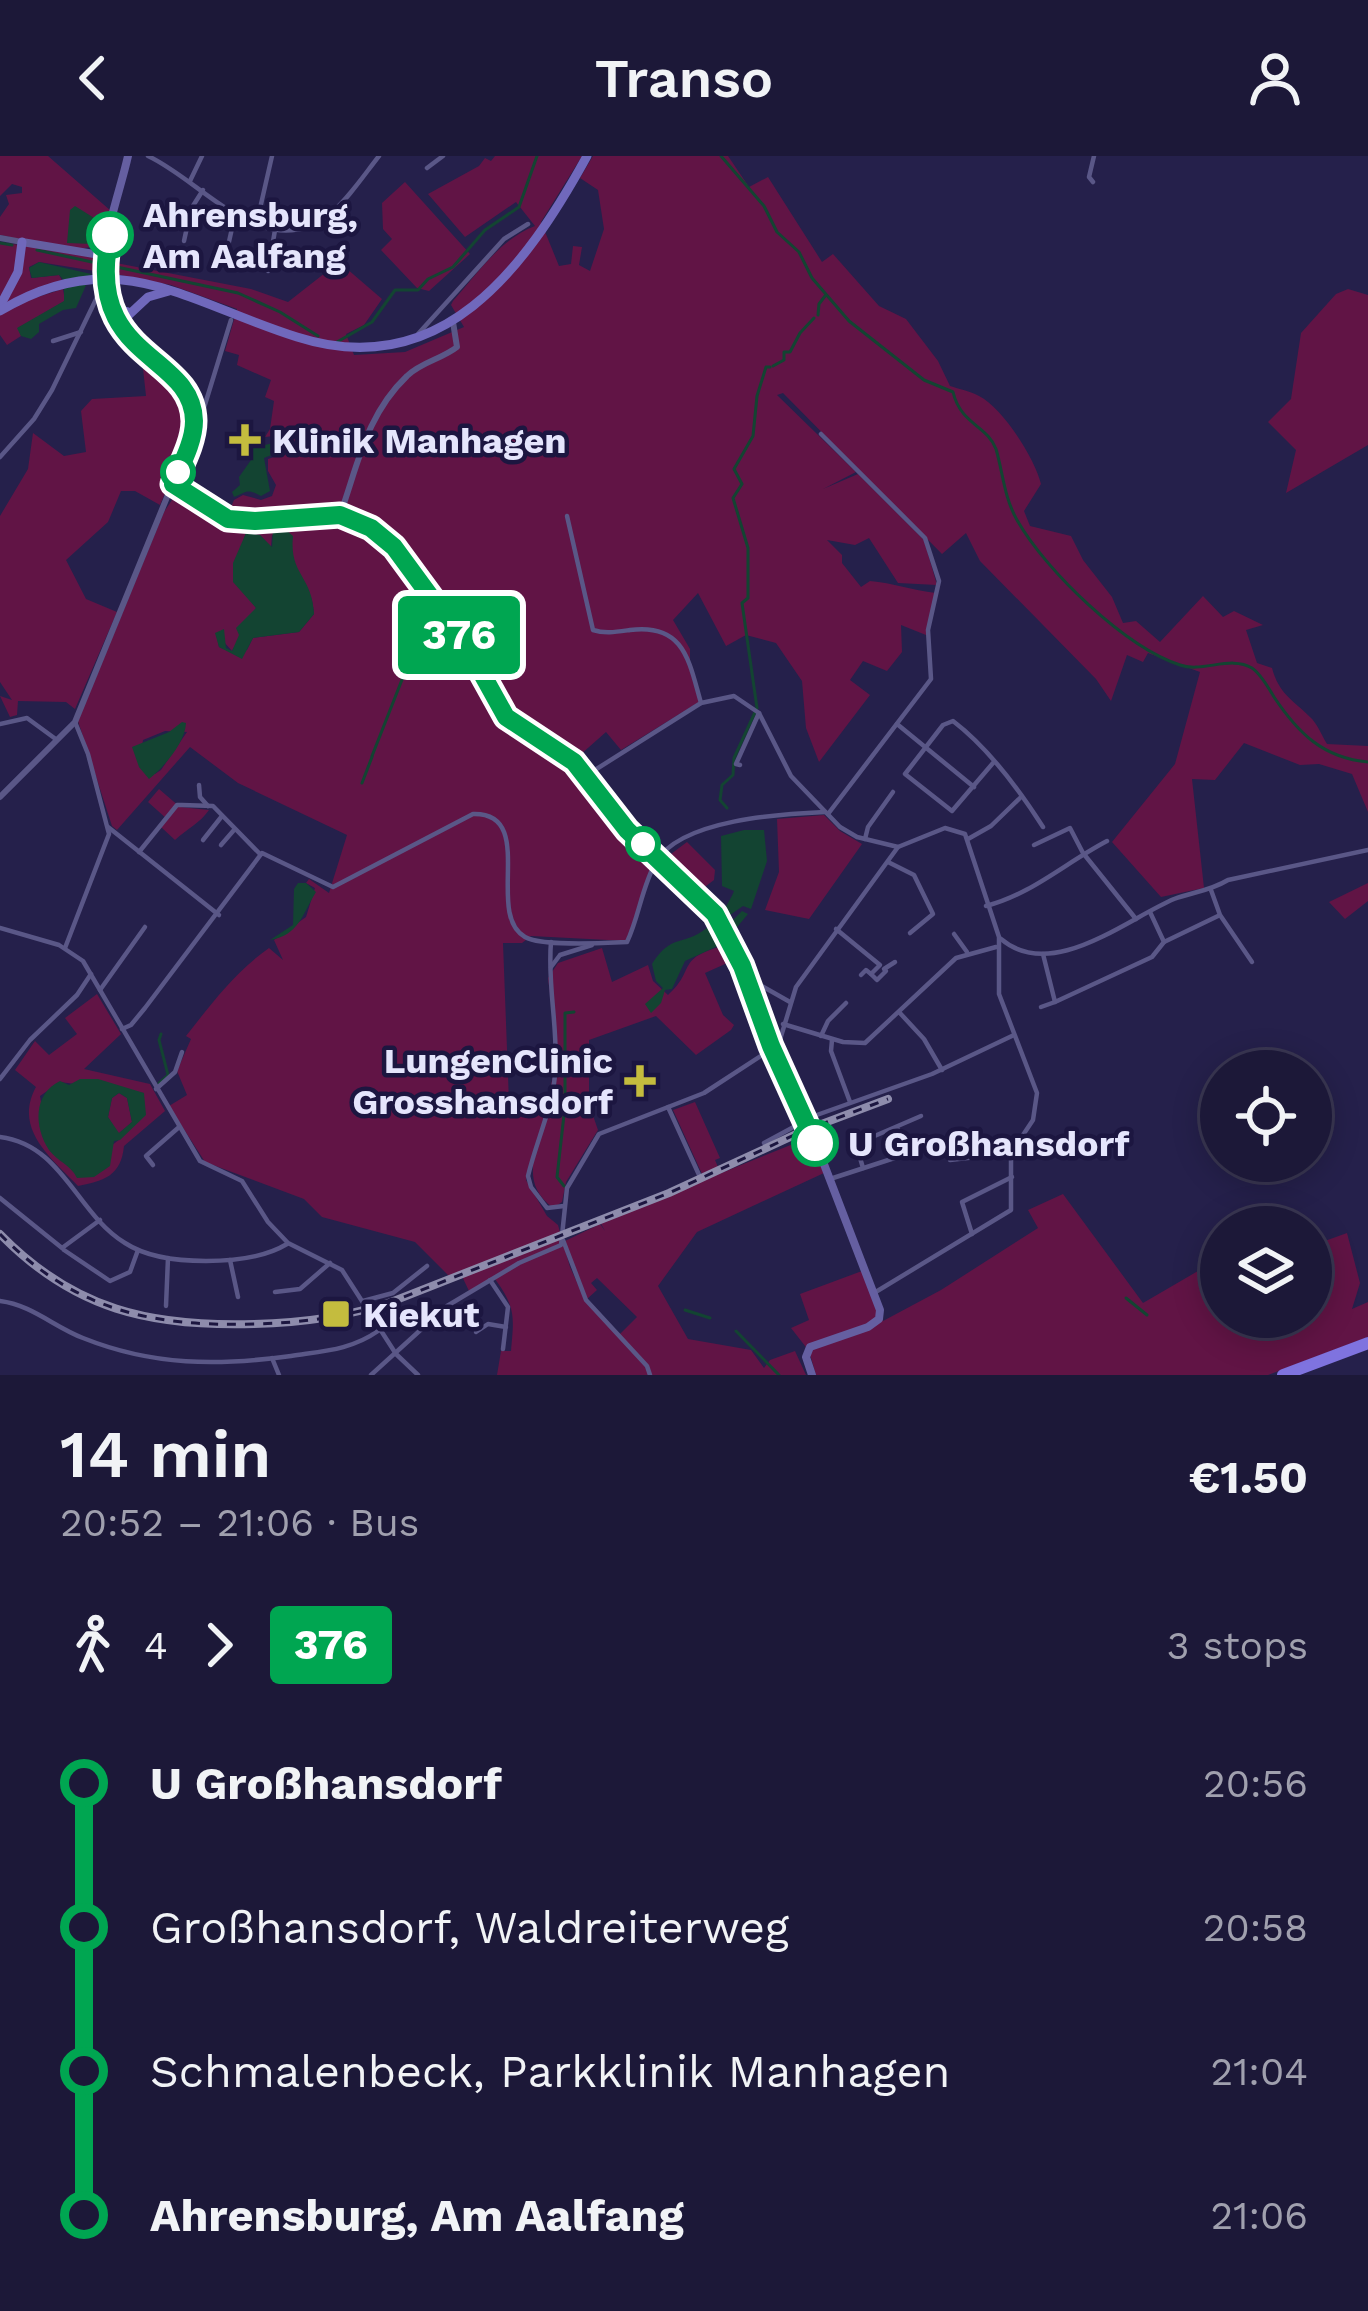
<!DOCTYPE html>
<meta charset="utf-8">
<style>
body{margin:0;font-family:"Work Sans",sans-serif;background:#292543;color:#f1f3f6;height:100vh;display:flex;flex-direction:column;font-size:45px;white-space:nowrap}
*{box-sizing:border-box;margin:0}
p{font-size:39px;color:#a0a0ae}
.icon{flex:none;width:66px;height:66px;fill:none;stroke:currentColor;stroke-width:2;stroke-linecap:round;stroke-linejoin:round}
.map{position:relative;height:1219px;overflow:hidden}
.side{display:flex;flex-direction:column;background:#1c1838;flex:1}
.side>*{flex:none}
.badge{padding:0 24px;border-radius:9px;font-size:42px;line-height:78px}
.controls{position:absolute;left:1200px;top:894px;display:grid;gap:24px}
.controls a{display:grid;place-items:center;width:132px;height:132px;border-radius:50%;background:#1c1838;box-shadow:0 6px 30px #0003,0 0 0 3px #3a3753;font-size:60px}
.map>.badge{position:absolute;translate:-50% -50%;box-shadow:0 0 0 6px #fff}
.legs{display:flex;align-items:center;gap:18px;height:132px;padding:0 60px;font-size:39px}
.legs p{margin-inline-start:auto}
.headline{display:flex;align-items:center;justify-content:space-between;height:204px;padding:0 60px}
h1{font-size:66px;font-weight:600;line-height:90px}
ul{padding:0 60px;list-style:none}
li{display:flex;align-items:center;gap:42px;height:144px;font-size:45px}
li i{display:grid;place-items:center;width:18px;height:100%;margin:0 15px;background:currentColor}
li i::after{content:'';width:30px;height:30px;margin:-15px;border:9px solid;border-radius:50%;background:#1c1838}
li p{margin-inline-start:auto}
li:first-child i{background:linear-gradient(#0000 50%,currentColor 0)}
li:last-child i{background:linear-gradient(currentColor 50%,#0000 0)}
header{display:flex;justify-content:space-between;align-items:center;height:156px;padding:0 60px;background:#1c1838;font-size:54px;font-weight:600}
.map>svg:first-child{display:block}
.green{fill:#611445;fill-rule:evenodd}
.water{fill:#134432;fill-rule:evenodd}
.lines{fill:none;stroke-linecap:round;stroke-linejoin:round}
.stream{stroke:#134432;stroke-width:3}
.minor{stroke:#5a5787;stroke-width:4.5}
.tertiary{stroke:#5a5787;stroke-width:6}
.secondary{stroke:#655fa1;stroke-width:8}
.primary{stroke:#7068bc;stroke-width:9}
.motorway{stroke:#7f73df;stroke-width:12}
.rail-casing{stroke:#8e8cac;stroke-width:8}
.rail{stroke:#1c1640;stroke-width:3;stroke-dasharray:9;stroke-linecap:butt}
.line-1-casing{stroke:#fff;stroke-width:27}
.line-1{stroke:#00a651;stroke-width:18}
.stop-1-dot{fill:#fff;stroke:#00a651;stroke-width:6}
.poi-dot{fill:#c4bc3e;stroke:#1c1640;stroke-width:4.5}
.labels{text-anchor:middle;stroke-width:9;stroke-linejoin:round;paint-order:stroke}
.stop-label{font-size:36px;font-weight:bold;fill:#e5e5fc;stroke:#1c1640;text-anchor:start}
.poi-label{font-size:36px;font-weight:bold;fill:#e5e5fc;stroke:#1c1640;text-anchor:start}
</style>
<header><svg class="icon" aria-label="back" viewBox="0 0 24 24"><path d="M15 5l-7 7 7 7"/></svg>Transo<svg class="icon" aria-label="person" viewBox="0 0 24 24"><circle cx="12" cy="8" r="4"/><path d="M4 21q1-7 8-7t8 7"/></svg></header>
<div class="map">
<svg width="1368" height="1219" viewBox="0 0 1368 1219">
<rect width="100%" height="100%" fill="#25204b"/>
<!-- green -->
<g class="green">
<path d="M0 0H48L111 55 100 87C74 102 29 84 0 79V61L9 48 6 39 22 37V31L12 28 0 40Z"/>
<path d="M495 0H582L541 66 559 110 571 108 573 90 582 91 579 109 590 115 604 73 598 34 580 22 593 0H728L749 31 768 21 822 106 833 98 879 150 906 163 938 205 950 230C959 233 970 235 979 240 1003 252 1035 303 1041 328L1024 355 1030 370 1071 380 1083 404 1112 441 1123 467 1136 465 1160 486 1203 440 1223 461 1234 455 1263 469 1246 474 1257 507 1272 512C1279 538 1292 543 1310 561 1317 567 1322 580 1327 588L1368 590V656L1352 618 1319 608 1300 609 1244 587 1215 624 1192 623 1204 732 1161 741 1112 686 1175 608 1200 516 1148 497 1143 506 1127 499 1111 545 1096 523 980 405 966 377 942 398 783 237 777 239 856 316 823 333 858 318 924 384 937 429 898 427 869 382 855 389 827 384 842 399V407L861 431 870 425C893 427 912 434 936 437L926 479 901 469 902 496 887 515 863 505 850 524 870 539 819 606 806 572 802 525 776 487 746 479 726 490 698 437 673 464 690 493V515L699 546 621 594 606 576 571 607 616 667 653 707 627 785 531 780 522 787H503L509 946H546C561 906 553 864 548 822L558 807 602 792 612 826 648 809 653 825 668 839C697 813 674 802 727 789L734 804 705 817 723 859 734 869 731 874 696 899 656 860 589 884V948L598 974 566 1026 562 1046 553 1052C529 1033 531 1016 536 987L526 1024 547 1060 558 1069 570 1111 586 1146 618 1180 637 1161 597 1122 591 1127 597 1134 587 1143 565 1085 600 1068 605 1075 600 1066 808 982 824 1017 697 1076 658 1130 688 1183 751 1194 764 1212 770 1204 795 1195 806 1219H497L501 1195H511C514 1161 516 1152 495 1123L469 1135 460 1116 449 1120 415 1086 322 1061 304 1043 205 1006 169 950 187 939 177 915 191 883 186 880C212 847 235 816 269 792L283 804 274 784 306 761 315 732 306 727 309 723 329 737 347 679 238 627 190 591 117 674 112 670 78 565 164 356 178 335 225 365 234 344 243 339 261 344 272 340 276 329 268 315V303L289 296 295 288 290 278 265 281 270 273 274 245 265 241 271 224 237 209 239 199 225 195 237 153 171 129 110 117 111 106 251 133 288 146 339 106 382 143 364 169 346 178 354 199 405 196 464 171 451 149 453 145C477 118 500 83 535 70L516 46 465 81 428 38 479 10 485 2 491 5ZM246 377 260 379 271 391 272 379 292 388C290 419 312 423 314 458L299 476 253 482 247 494 233 497 219 491 216 477 232 495 256 452C240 427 235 405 246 377ZM165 575 187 576 161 614 155 618 139 611 143 584Z"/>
<path d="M405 26 470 98 429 135 417 132 381 94 392 83 383 73 382 47Z"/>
<path d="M0 86 96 101 95 115 39 106 29 111 31 122 59 119 63 126 0 151Z"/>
<path d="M63 133 65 145 18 172 21 180 7 189 0 179V159L25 145Z"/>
<path d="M1348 133 1368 139V289L1286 337 1296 294 1268 266 1291 243 1301 177 1336 138Z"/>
<path d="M142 203C208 259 191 276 160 349L135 335H121L108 366 66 404 86 443 117 456 75 553 66 546 18 545 17 559 10 561 0 540 12 544 0 526V360L28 313 33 277 64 300 86 296 81 255 92 243 146 240Z"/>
<path d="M159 633 180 651 209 654C200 667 187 673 175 684L161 671 167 663 148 646Z"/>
<path d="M824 659 840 675 862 688 809 763 765 754 779 716 777 663Z"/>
<path d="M687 686 715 714 714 724 698 736 663 704Z"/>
<path d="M1368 727V745L1345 763 1329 746Z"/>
<path d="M97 838 121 878 84 913 150 928 165 955 124 990C121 1020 104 1025 78 1030 51 1002 13 973 36 931L15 914 35 885 49 899 77 878 65 862ZM60 926 144 937C131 986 114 989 71 1010L50 995 40 940Z"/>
<path d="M119 937 127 942 132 966 118 978 108 961 112 942Z"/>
<path d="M695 946 720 1002 715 1004 718 1011 702 1018 673 954Z"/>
<path d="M1063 1038 1143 1147 1210 1108 1221 1122V1161H1311V1090L1347 1077 1360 1127 1352 1153 1368 1146V1181L1268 1219H816L809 1195 791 1172 809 1164 800 1138 862 1115 883 1165 941 1134 1038 1072 1028 1054Z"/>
</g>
<!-- water -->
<g class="water">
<path d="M75 50 99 65 101 74 93 88 67 87 70 54Z"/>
<path d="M39 106 91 118 76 152 63 154 39 168V176L31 183 21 180 17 172 64 145V124L59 119 32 122 29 112Z"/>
<path d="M289 283V292L264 302 270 335 261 340C246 332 247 336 234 341L232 336 240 329 239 321 251 304 253 292Z"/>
<path d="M273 372 285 373 293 380C289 419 312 419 314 458L299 476 253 482 242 503 219 491 215 477 224 473 226 492 232 495 239 479 236 472 256 452 233 426V407L246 377 260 379 272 391Z"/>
<path d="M182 566 186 567C185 587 164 611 149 623L139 611 132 591 169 576Z"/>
<path d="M744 674H764L767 705 751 753 743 750 730 759V767L742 755 748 758 733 776 726 772C720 753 728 750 734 735L722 730 721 680Z"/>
<path d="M298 727H306L316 736C302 759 299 779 270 784L293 769 294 733Z"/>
<path d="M711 768 722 788 685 805 672 833 665 834 661 847 651 857 645 848 663 832 656 825 652 808C674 774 685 793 711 768Z"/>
<path d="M80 923H98L144 937 146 959 120 984 114 985 110 1010 94 1021 77 1022C70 1008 58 1006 49 994 34 971 33 938 60 925L69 929ZM119 937 127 942 132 966 119 977 108 961 112 942Z"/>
</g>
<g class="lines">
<!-- stream -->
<g class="stream">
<path d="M721 0 764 50 777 76 799 96 812 122 849 165 924 224 953 236C961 269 987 269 996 293 1003 317 1004 341 1017 364 1046 415 1125 491 1180 509 1202 517 1231 499 1252 512 1261 518 1268 531 1274 541 1298 577 1323 602 1368 606"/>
<path d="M0 87 12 89"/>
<path d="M37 94 92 106"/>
<path d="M112 110 238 137 280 156 318 180"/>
<path d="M818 159 819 148 825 140"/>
<path d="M337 186 372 166 395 134H418L428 123 453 111 485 74 519 51 537 0"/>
<path d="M773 210 784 204V196H790L800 177 814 162"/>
<path d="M372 600 407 511"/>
<path d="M362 627 372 601"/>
<path d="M727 652 720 644 722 629 733 619 734 602 757 552 742 447 748 442V392L733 342 742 328 734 313 753 280 757 240 766 211H770"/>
<path d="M159 927 168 919 159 884 161 878"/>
<path d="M564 1030 557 1021 565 950V857L574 856"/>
<path d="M1126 1142 1147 1159"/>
<path d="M685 1154 710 1162"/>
<path d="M736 1175 779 1219"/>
</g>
<!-- minor -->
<g class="minor">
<path d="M148 0C204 26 265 110 330 58 349 42 364 19 379 0"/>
<path d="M427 12 443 0"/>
<path d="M190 25 202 0"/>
<path d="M1093 26 1089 21 1094 0"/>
<path d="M256 70 272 0"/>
<path d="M184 85 191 53 203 34"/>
<path d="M226 99 235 59"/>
<path d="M268 115 275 74"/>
<path d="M418 178 504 83 528 68"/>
<path d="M53 185 81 176"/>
<path d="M194 261 200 262 203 255 231 164"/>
<path d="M821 278 925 382 939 425 928 474 931 523 828 658"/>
<path d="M0 301 34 263 52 234 102 131"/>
<path d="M567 360 593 474C605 478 616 476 630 474 685 467 689 506 701 547"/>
<path d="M0 568 27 562 57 584"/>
<path d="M897 568 974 631"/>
<path d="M993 607 952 655 905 618 943 569 953 565C987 591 1020 635 1043 671"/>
<path d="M740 609 736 608 759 557"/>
<path d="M587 619 701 547 734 540 759 557 791 620 840 671 857 681 898 691"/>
<path d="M199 629 200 641 208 650"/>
<path d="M108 671 219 759"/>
<path d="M865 683 868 671 893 636"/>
<path d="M968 683 991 670 1020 642"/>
<path d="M203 684 222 660"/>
<path d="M221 689 234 674"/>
<path d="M1034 689 1070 672 1083 697 1136 763"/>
<path d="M139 696 177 649H182L213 650 260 698"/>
<path d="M888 706 914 719 933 758 910 777"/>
<path d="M1211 734 1220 759 1252 806"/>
<path d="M986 750C1032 738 1065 707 1107 685"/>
<path d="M0 772 59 789 83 805 200 1005 242 1025 268 1066 288 1087 342 1114 396 1198 418 1219"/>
<path d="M836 773 880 809 871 818 877 824 886 815"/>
<path d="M954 778 967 796"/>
<path d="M1001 783C1052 826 1125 764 1174 743 1193 736 1210 735 1228 724L1368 694"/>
<path d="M551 786C547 831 559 874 555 919 552 953 536 986 528 1020L531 1031 547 1052 564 1050"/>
<path d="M1164 786 1218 760"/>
<path d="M65 792 109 678 88 598 75 566"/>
<path d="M1043 798 1055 846 1152 801 1164 786 1150 756"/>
<path d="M551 811 560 799 592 789"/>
<path d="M884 813 895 806"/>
<path d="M861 819 866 814 871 818"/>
<path d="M760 829 790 846"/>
<path d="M100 834 145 771"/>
<path d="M1041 851 1055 846"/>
<path d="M899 856 924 883 942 914"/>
<path d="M783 868 843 886 865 887 956 802 996 791"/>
<path d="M122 873 131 869 145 852 262 697 333 731 473 658C538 656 484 758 525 781 543 791 605 787 627 786 639 761 642 730 656 706 681 663 782 658 825 656"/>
<path d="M821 880 828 865 846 847"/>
<path d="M832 884 831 895 850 946"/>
<path d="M779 887 796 831 898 691 945 672 965 678 999 781V838L1037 937 1033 964 1011 997V1054L874 1137"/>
<path d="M0 923 30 884 77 839 91 818"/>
<path d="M156 933 175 916 182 896"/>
<path d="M668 951 700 1021"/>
<path d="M0 981C63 989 76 1057 125 1087 148 1102 179 1105 206 1105 232 1105 264 1102 287 1088"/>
<path d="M764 987 814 960 932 918 1014 879"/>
<path d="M950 1004 1011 997"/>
<path d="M153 1009 146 1000 178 972"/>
<path d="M863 1012 856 988 921 960"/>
<path d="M830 1023 913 996 897 972"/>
<path d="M0 1042 62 1092 100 1064"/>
<path d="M972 1078 962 1046 1012 1021"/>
<path d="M563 1084 586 1144 647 1210 650 1219"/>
<path d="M64 1094 110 1125 130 1116 138 1094"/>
<path d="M230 1104 238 1141"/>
<path d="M490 1124 508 1151 503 1193"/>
<path d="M275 1136 300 1133 330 1107"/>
<path d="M0 1145C32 1149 54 1171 83 1182 153 1210 218 1210 291 1200 323 1195 351 1194 378 1175"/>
<path d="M363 1145 393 1137 427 1110"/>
<path d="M166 1150 168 1102"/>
<path d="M476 1176 488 1168 506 1171"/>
<path d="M272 1202 279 1219"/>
<path d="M371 1219 447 1150 519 1107 561 1089 567 1032 599 978 704 937 773 892"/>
</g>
<!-- tertiary -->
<g class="tertiary">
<path d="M0 82 22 86"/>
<path d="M340 359C358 309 366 259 407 220 421 206 442 203 457 191L453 166"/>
<path d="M0 641 75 566 172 329"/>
</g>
<!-- secondary -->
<g class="secondary">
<path d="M128 0C119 41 96 96 105 138 117 191 194 217 193 266 193 287 181 309 173 328L235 365 333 358 372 372 390 387 466 489 506 561 574 606 627 674 715 758 742 810 772 885"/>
<path d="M22 86 106 100"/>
<path d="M774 892 807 964 880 1154 879 1163 868 1171 810 1191 806 1201 812 1219"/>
</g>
<!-- primary -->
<g class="primary">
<path d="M0 150 18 116 22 86"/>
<path d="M110 152 128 156"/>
<path d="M0 155C116 85 188 147 297 181 441 227 525 113 587 0"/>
<path d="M119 168 148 141 169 135"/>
</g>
<!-- motorway -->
<path class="motorway" d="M1283 1219 1368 1187"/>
<!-- rail casing -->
<g class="rail-casing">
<path id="rail" d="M0 1078C74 1154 151 1171 254 1168 301 1167 346 1161 391 1146L669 1037 803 975 888 943"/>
</g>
<!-- rail -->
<use href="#rail" class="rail"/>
</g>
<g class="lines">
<!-- line-1 casing -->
<g class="line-1-casing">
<path id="line-1" d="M110 79C83 205 193 196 194 265 194 286 181 309 173 328L228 363 255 365 340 359 371 372 394 391 466 489 506 561 574 606 627 674 715 758 742 810 771 890 815 987"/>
</g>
<!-- line-1 -->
<use href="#line-1" class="line-1"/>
</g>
<!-- markers -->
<g class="stop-1-dot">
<circle cx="110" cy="79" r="21"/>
<circle cx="178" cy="316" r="15"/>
<circle cx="643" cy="688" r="15"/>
<circle cx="815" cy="987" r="21"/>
</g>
<g class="poi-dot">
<path d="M239 266h12v12h12v12h-12v12h-12v-12h-12v-12h12z"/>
<path d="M634 907h12v12h12v12h-12v12h-12v-12h-12v-12h12z"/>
<rect x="321" y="1143" width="30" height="30" rx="6"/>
</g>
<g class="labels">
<!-- stop labels -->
<g class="stop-label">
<text x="143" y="71">Ahrensburg,<tspan x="143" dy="41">Am Aalfang</tspan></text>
<text x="848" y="1000">U Großhansdorf</text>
</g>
<!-- poi labels -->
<g class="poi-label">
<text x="272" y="297">Klinik Manhagen</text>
<text x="613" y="917" text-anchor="end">LungenClinic<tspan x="613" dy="41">Grosshansdorf</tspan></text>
<text x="363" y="1171">Kiekut</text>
</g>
</g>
</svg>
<div class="controls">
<a><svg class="icon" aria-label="locate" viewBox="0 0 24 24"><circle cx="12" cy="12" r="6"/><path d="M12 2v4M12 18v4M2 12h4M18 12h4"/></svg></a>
<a><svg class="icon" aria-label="layers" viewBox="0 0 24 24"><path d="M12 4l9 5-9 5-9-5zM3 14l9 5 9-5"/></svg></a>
</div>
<b class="badge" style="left:459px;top:479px;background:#00a651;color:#fff">376</b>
</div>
<section class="side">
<div class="headline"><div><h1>14 min</h1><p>20:52 – 21:06 · Bus</p></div><b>€1.50</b></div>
<div class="legs"><svg class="icon" aria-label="walk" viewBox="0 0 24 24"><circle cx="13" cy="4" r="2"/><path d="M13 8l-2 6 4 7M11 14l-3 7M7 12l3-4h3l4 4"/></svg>4<svg class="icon" aria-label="forward" viewBox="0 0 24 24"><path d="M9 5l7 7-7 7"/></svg><b class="badge" style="background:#00a651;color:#fff">376</b><p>3 stops</p></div>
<ul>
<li><i style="color:#00a651"></i><b>U Großhansdorf</b><p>20:56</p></li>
<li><i style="color:#00a651"></i><span>Großhansdorf, Waldreiterweg</span><p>20:58</p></li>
<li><i style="color:#00a651"></i><span>Schmalenbeck, Parkklinik Manhagen</span><p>21:04</p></li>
<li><i style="color:#00a651"></i><b>Ahrensburg, Am Aalfang</b><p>21:06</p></li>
</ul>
</section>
